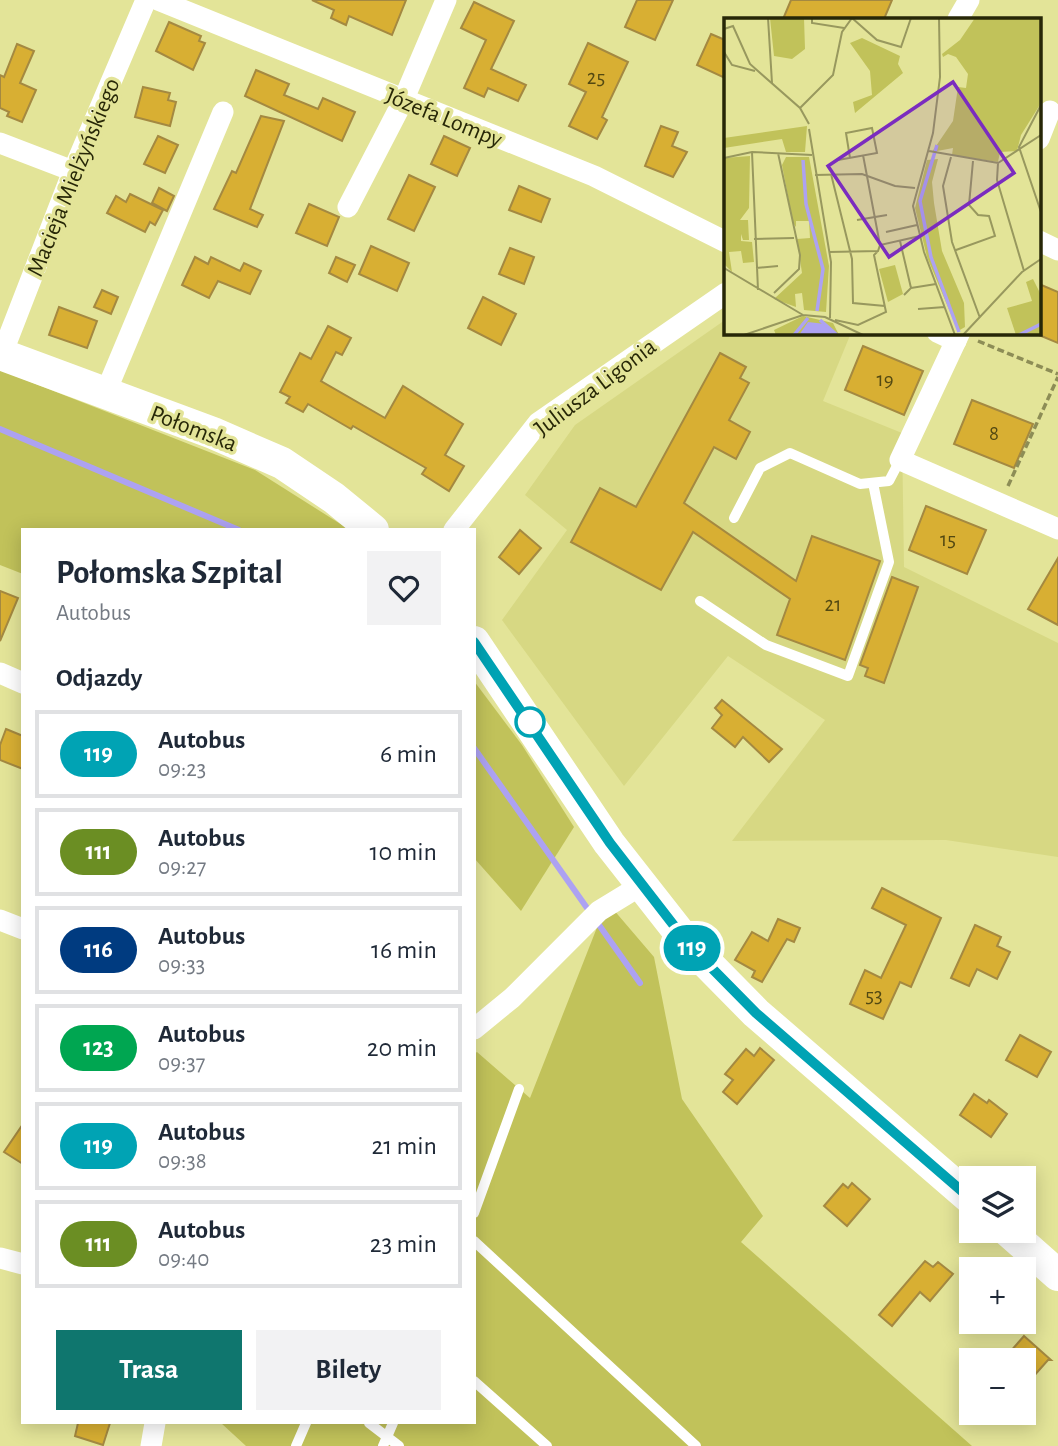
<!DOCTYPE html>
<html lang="pl">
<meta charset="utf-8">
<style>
body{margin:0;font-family:"Alegreya Sans",sans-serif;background:#f2f2f3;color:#1f2937;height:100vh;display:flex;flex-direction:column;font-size:26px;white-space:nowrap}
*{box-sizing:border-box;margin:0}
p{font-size:23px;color:#747a83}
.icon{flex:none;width:38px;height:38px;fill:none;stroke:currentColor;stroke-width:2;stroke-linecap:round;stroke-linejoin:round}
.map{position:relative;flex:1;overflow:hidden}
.details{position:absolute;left:21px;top:528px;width:455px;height:896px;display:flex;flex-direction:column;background:#fff;border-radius:0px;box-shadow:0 4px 18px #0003}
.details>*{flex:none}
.badge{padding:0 14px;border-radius:23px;font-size:24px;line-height:46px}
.buttons{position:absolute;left:959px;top:1166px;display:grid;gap:14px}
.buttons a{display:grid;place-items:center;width:77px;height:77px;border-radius:0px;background:#fff;box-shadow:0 4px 18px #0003;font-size:35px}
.map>.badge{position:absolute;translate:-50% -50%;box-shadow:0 0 0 4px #fff}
h2{padding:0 35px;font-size:26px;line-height:63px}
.round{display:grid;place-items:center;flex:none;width:74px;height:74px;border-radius:0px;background:#f2f2f3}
.head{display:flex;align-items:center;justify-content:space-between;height:119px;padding:0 35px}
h1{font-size:33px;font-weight:700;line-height:52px}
.button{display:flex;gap:14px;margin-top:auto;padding:14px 35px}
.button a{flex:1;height:80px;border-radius:0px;background:#0f766e;color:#fff;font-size:28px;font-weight:700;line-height:80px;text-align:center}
.button a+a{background:#f2f2f3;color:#1f2937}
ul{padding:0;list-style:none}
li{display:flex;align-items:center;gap:21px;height:88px;margin:0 14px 10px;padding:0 21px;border:4px solid #e0e1e3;border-radius:0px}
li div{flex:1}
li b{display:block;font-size:26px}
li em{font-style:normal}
li .badge{min-width:77px;font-weight:700;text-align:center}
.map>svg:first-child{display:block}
.built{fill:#d7d883}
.green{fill:#c1c25a}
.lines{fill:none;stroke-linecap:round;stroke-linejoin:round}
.stream{stroke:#ada2f2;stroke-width:6}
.building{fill:#d8af33;stroke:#a48941;stroke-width:2}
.path{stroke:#8d8d56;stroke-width:3.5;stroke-dasharray:7 3.5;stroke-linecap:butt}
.lane{stroke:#fff;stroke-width:10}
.street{stroke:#fff;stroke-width:21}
.secondary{stroke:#fff;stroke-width:32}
.line-casing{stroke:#fff;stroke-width:16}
.line{stroke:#00a3b4;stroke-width:10}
.stop-dot{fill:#fff;stroke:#00a3b4;stroke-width:3.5}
.labels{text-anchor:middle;stroke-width:7;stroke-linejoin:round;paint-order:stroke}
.number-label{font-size:21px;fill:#534912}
.street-label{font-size:24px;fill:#272707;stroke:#e3e498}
.inset-river{fill:none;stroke:#ada2f2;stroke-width:3.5}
.inset-road{fill:none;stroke:#98985e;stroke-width:2}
.view{fill:#7b2cbf;fill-opacity:0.15;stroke:#7b2cbf;stroke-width:3.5}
.inset-edge{fill:none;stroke:#272707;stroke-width:3.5}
</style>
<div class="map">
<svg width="1058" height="1446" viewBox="0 0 1058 1446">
<rect width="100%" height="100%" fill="#e3e498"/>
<!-- built -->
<path class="built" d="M725 320 726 332 851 333 823 401 902 433 904 567 1058 643V857L946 840 732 841 825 720 728 656 624 786 502 620 567 530 525 495 575 425Z"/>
<!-- green -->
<g class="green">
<path d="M0 370 255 470 350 530H23V574L0 565Z"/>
<path d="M474 681 522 745 574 827 521 911 474 858Z"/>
<path d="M607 902 654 957 682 1099 763 1216 741 1242 972 1446H246L221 1423H474V1054L477 1052 530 1098Z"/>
</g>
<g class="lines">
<!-- stream -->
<g class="stream">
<path d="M0 429 239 530"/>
<path d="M474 748 640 983"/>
</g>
</g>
<!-- building -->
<g class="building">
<path d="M312 0H406L392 35 349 16 346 25 331 18 334 10Z"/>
<path d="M637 0H673L655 40 625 27Z"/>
<path d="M791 0H892L884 19H783Z"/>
<path d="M474 2 514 21 491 69 526 85 518 101 488 88 484 97 464 88 486 40 461 28Z"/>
<path d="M169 22 201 36 199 41 205 43 193 70 156 51Z"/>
<path d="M711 34 725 40V78L697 65Z"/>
<path d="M588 43 628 62 602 117 607 120 597 139 569 126 586 92 569 84Z"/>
<path d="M17 44 34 51 20 83 36 90 22 122 7 116 9 112 0 108V75L4 77Z"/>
<path d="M256 70 289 84 284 95 318 109 323 98 355 112 342 141 245 96Z"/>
<path d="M143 87 170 93 168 100 176 102 170 126 135 117Z"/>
<path d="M261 116 284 121 250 209 263 215 257 227 214 209 232 171 236 173Z"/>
<path d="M661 126 678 132 672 146 687 152 673 177 645 166Z"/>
<path d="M158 136 178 145 165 173 144 164Z"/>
<path d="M444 136 470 148 457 176 431 164Z"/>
<path d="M409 175 435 187 414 231 388 219Z"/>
<path d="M519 186 550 199 541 222 509 210Z"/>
<path d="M159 188 174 196 167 211 152 203Z"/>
<path d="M130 194 163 210 155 225 150 222 145 232 107 213 116 196 126 202Z"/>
<path d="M309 204 339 217 327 246 296 233Z"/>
<path d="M371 246 409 263 397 291 359 274Z"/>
<path d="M510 248 534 257 524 284 499 274Z"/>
<path d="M195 257 208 264 211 257 240 271 244 263 261 271 250 294 218 281 209 298 182 285Z"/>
<path d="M336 257 355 265 347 282 329 273Z"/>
<path d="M1039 284 1058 292V343L1039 335Z"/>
<path d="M102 290 118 297 111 314 94 307Z"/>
<path d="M483 297 516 314 501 345 468 328Z"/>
<path d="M59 307 97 321 87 348 49 335Z"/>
<path d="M328 326 351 338 342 355 336 352 321 381 385 418 403 386 463 424 445 455 464 466 449 491 422 474 426 468 353 426 351 429 308 404 303 412 286 403 290 397 280 392 300 353 311 359Z"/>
<path d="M863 346 923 371 904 415 845 390Z"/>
<path d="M720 353 746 367 740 378 749 383 729 420 750 432 736 459 714 447 684 503 796 581 812 536 880 561 845 660 777 635 790 599 693 532 661 590 571 542 600 488 636 507Z"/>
<path d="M972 400 1033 424 1014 468 954 444Z"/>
<path d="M926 506 986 530 967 574 909 550Z"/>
<path d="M520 530 541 548 519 574 499 557Z"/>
<path d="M1058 558V625L1028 609Z"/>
<path d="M892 577 918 587 884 683 865 676 868 668 860 665Z"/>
<path d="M0 591 18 598 0 641Z"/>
<path d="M722 700 782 749 769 762 743 737 735 747 712 728 722 715 715 708Z"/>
<path d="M6 729 23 736V769L0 760V745Z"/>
<path d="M882 888 941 918 911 987 900 982 883 1019 850 1004 865 970 881 978 906 925 872 908Z"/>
<path d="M778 919 800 928 794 942 787 939 762 982 752 977 755 971 735 960 752 932 768 941Z"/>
<path d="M975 925 1001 937 997 946 1010 952 997 979 977 969 969 986 951 978Z"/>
<path d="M1020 1035 1051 1052 1037 1077 1006 1060Z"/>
<path d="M760 1048 774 1060 737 1104 723 1092 733 1080 725 1074 746 1049 754 1056Z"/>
<path d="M974 1094 987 1103 989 1100 1007 1114 991 1137 960 1115Z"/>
<path d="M23 1124V1164L4 1152Z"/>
<path d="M852 1183 870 1199 847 1226 824 1206 843 1184 848 1188Z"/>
<path d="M925 1261 933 1267 938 1262 953 1274 930 1301 920 1292 892 1326 879 1315Z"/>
<path d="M1024 1336 1051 1360H1048L1024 1387V1360H1003Z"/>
<path d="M78 1423H110L103 1445 75 1436Z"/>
</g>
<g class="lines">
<!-- path -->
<g class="path">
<path d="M978 341 1058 374"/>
<path d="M1008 486 1058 377"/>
</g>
<!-- lane -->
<g class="lane">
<path d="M734 518 760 468 790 453 860 484 889 481 900 460"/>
<path d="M700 601 766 645 848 676 889 562 873 483"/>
<path d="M474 1213 519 1089"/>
<path d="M474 1241 696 1446"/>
<path d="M474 1381 547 1446"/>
<path d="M369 1423 399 1446"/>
<path d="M296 1446 306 1423"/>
<path d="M383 1446 393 1423"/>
</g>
<!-- street -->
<g class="street">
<path d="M158 0 594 176 726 242"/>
<path d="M958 19 969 0"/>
<path d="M1039 139 1050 111"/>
<path d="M0 143 73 171"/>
<path d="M348 207 403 101 446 0"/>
<path d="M1039 241 1058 250"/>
<path d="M937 332 956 341"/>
<path d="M960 332 900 460 1058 529"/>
<path d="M2 354 73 171 146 0"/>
<path d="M105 394 223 112"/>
<path d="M454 530 538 423 726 293"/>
<path d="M0 673 23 683"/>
<path d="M0 920 23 929"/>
<path d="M474 1029 512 998 599 911 640 886"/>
<path d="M0 1258 23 1264"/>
<path d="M151 1446 155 1423"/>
</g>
<!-- secondary -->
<g class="secondary">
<path d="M0 354 213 433 282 463 334 498 373 530"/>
<path d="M474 642 609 843 689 945 756 1013 971 1199"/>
<path d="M1007 1230 1058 1275"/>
</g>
</g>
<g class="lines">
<!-- line casing -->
<g class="line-casing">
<path id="line" d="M474 642 610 843 689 945 756 1013 971 1199"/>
</g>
<!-- line -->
<use href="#line" class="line"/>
</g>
<!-- markers -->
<circle class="stop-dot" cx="530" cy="722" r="14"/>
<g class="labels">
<!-- number labels -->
<g class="number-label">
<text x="596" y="84">25</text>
<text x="885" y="386">19</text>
<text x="994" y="440">8</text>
<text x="948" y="546">15</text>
<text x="833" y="611">21</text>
<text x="874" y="1002">53</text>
</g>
<!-- street labels -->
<g class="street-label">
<text transform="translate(444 117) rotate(22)" y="8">Józefa Lompy</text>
<text transform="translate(73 177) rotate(-68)" y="8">Macieja Mielżyńskiego</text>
<text transform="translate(595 387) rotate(-37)" y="8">Juliusza Ligonia</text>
<text transform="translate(194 428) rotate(21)" y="8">Połomska</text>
</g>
</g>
<!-- overview -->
<g transform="translate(724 18)">
<rect width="317" height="317" fill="#e3e498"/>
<path d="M46 0H80L81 31 68 41 50 38ZM251 0H317V85L297 117 293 133 276 134 274 144 228 137 229 130 208 134 229 103 234 69 242 70 244 56 232 39 224 36 219 39 218 36 236 22ZM138 20 176 38 174 46 179 55 131 95 129 84 148 77 146 53 126 25ZM83 108 81 134H62L58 121 0 130V120ZM26 138 25 190 16 202H24L25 222H19L17 216V223L28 224 30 244 19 245 17 233 5 234 8 254 0 246V140ZM62 139H85L105 248 102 294 80 292 78 275 71 276 72 289 50 281 78 255 73 221 86 220 85 203H72V209L69 205 58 147ZM214 141 208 164 210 185 218 233 240 285 241 309 234 313 203 239 191 190 203 142ZM171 247 179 276 164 284 155 251ZM309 261 317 277V317H292L283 290 308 283 302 264ZM79 298 109 305 115 317H52L50 312Z" fill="#c1c25a"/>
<path d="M84 304 101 306 110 317H75Z" fill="#ada2f2"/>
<path class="inset-river" d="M213 127 196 183 207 239 235 314M79 142 82 186 99 251 93 293M96 302 113 317M70 317 84 300M295 317 317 306"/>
<path class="inset-road" d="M44 0 48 65M88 0V5L120 10M128 0 153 22 177 29 187 0M215 0 216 59 209 115 189 188 200 234 231 317M0 11 9 8 26 46 76 90 85 106M0 34 8 47 31 53M317 87 295 129 317 194M76 90 109 57 118 14 128 0M85 111 107 244 106 300M205 133 274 145 317 117M28 134 34 272M139 137 156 227M227 139 219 168 228 224 256 300M0 140 28 134 88 137M114 142 153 135 148 110 122 115 126 140M274 145 273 162 300 253M107 156 128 241 129 285 161 288M91 157 138 156 171 168 191 170M133 202 163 197M162 214 193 207M30 221 70 220M176 223 187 270 180 277M232 232 271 218 265 198 254 197 245 187 249 143M105 234 154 233 156 227 196 218M0 250 79 297M32 250 54 248M187 270 212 266M50 275 75 251 76 237 54 135M194 291 221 289M111 302 134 307 162 294 150 237 154 233M20 317 79 297 101 299 139 317M239 317 298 254 317 241"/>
<path class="view" d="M229 64 290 155 165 239 104 148Z"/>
<rect width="317" height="317" class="inset-edge"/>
</g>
</svg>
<div class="buttons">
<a><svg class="icon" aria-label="layers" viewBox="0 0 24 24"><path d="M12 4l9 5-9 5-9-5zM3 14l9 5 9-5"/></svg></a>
<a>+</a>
<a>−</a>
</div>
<b class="badge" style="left:692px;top:948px;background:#00a3b4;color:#fff">119</b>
<section class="details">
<div class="head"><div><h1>Połomska Szpital</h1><p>Autobus</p></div><a class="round"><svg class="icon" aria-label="heart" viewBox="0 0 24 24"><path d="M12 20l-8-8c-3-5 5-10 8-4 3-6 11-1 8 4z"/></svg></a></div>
<h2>Odjazdy</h2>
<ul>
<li><span class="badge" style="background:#00a3b4;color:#fff">119</span><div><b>Autobus</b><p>09:23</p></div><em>6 min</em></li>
<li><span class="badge" style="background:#6b8e23;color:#fff">111</span><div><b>Autobus</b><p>09:27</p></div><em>10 min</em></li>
<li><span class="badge" style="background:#003b80;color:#fff">116</span><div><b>Autobus</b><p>09:33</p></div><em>16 min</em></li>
<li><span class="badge" style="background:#00a651;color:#fff">123</span><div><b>Autobus</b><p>09:37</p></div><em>20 min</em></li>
<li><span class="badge" style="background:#00a3b4;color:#fff">119</span><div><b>Autobus</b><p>09:38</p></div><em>21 min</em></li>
<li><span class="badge" style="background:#6b8e23;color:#fff">111</span><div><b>Autobus</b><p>09:40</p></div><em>23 min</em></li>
</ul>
<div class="button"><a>Trasa</a><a>Bilety</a></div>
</section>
</div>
